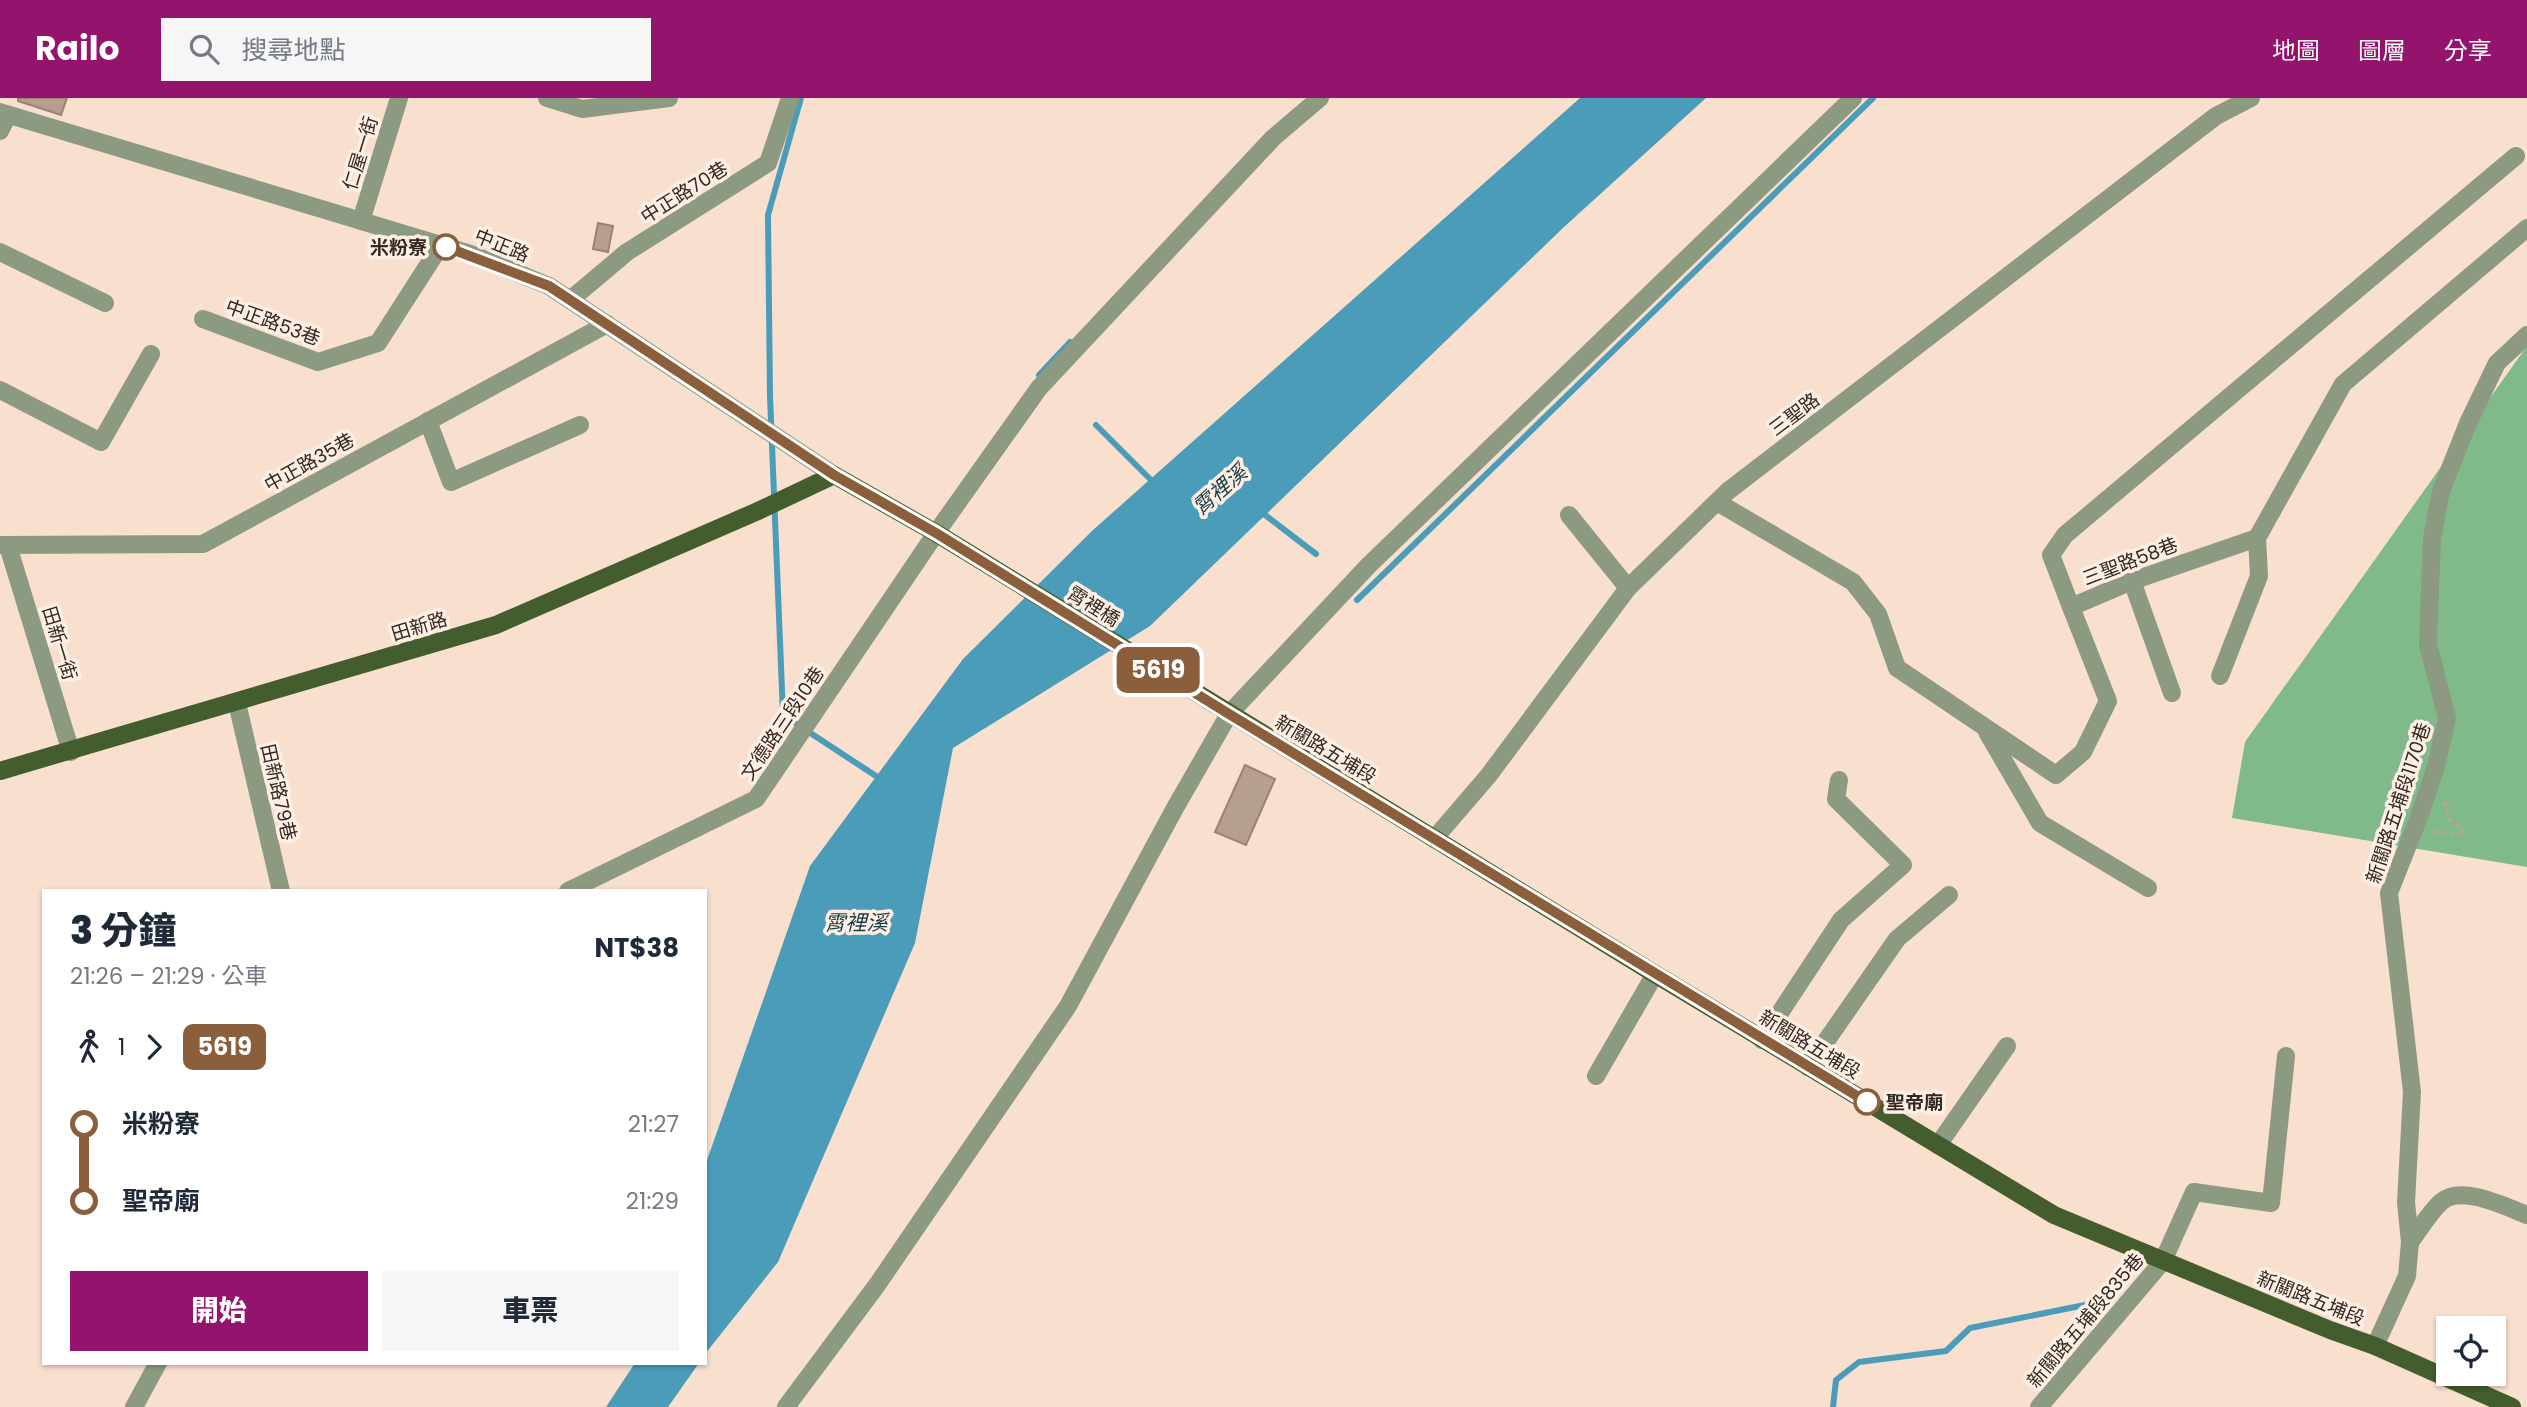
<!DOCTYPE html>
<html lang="zh-TW">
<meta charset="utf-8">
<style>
body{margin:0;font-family:Poppins,"Noto Sans TC",sans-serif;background:#f6f6f7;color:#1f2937;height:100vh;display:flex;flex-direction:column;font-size:26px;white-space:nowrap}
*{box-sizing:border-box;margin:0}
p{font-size:23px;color:#747a83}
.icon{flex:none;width:38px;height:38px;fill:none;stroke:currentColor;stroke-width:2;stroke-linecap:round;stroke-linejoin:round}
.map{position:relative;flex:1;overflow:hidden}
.drawer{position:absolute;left:42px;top:791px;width:665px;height:476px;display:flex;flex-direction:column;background:#fff;border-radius:0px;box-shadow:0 2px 5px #0004}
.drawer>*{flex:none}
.badge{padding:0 14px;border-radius:10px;font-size:24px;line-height:46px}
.buttons{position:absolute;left:2436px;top:1218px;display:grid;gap:14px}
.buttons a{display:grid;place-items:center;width:70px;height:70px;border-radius:0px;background:#fff;box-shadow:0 2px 5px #0004;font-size:35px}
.map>.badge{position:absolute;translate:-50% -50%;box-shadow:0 0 0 4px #fff}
.legs{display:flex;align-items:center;gap:10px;height:77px;padding:0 28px;font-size:23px}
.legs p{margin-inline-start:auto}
.headline{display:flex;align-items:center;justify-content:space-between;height:119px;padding:0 28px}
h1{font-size:38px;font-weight:800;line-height:52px}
.cta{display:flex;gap:14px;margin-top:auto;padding:14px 28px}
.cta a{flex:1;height:80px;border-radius:0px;background:#93136d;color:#fff;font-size:28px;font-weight:800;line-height:80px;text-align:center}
.cta a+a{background:#f6f6f7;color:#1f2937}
ul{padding:0 28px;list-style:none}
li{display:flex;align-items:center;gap:24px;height:77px;font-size:26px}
li i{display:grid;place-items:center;width:10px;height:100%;margin:0 9px;background:currentColor}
li i::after{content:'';width:18px;height:18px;margin:-9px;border:5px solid;border-radius:50%;background:#fff}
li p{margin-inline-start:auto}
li:first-child i{background:linear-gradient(#0000 50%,currentColor 0)}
li:last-child i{background:linear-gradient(currentColor 50%,#0000 0)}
header{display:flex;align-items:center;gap:42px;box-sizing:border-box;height:98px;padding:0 35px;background:#93136d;color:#fff}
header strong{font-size:33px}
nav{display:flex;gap:38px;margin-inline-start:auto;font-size:24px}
.search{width:490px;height:63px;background:#f6f6f7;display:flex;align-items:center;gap:18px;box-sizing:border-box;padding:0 24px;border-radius:0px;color:#747a83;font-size:26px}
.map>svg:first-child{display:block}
.forest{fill:#80b98a}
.water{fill:#4a9cb9}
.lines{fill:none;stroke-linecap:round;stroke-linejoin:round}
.stream{stroke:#4a9cb9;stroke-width:6}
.building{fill:#b79f8f;stroke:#9a8373;stroke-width:2}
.path{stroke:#b9a597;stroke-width:3.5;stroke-dasharray:5 3.5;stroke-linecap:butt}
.minor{stroke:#8b9a81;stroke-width:18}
.major{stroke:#435d2f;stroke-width:18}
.line-1-casing{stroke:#fff;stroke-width:16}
.line-1{stroke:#8b5e3c;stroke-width:10}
.stop-1-dot{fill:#fff;stroke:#8b5e3c;stroke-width:3.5}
.labels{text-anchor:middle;stroke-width:7;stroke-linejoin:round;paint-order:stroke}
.street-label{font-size:19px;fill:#312821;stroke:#feeee4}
.stop-label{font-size:19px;font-weight:bold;fill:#312821;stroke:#feeee4;text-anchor:end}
.water-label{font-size:21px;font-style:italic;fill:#153b47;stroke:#feeee4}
</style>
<header>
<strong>Railo</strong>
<div class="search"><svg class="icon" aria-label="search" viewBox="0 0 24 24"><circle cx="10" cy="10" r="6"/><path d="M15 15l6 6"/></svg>搜尋地點</div>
<nav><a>地圖</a><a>圖層</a><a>分享</a></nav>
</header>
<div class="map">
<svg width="2527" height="1309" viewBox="0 0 2527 1309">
<rect width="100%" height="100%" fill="#f8dfce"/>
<!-- forest -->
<path class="forest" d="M2527 248V769L2232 720 2245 644Z"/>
<!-- water -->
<g class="water">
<path d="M1580 0H1706L1564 129 1150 528 953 650 915 845 778 1164 705 1256V1068L810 768 963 561 1093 432Z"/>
<path d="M635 1265H699L668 1309H606Z"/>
</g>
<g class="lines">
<!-- stream -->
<g class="stream">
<path d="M801 0 768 117 770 298 783 617 882 682"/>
<path d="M1039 277 1070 244"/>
<path d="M1096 327 1154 385"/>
<path d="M1260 413 1316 456"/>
<path d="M1357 502 1873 0"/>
<path d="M1833 1309 1836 1282 1859 1264 1946 1253 1970 1230 2100 1204"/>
</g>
</g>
<!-- building -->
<g class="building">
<path d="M18 0H67L61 17 18 3Z"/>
<path d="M598 125 613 128 608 154 593 151Z"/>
<path d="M1245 667 1275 681 1246 747 1215 734Z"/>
</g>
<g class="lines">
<!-- path -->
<path class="path" d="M2432 734 2465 735 2461 729 2449 721 2444 701"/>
<!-- minor -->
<g class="minor">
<path d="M547 0 582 11 669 0"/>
<path d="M0 14 471 156 549 188 834 377"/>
<path d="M0 33 8 17"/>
<path d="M361 123 399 0"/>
<path d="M0 154 105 205"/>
<path d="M570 202 627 154 768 65 790 0"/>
<path d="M203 221 318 264 378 245 441 147"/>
<path d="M0 292 101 344 151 256"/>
<path d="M428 323 451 384 580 327"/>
<path d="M1717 404 1853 484 1878 516 1897 570 2056 677 2083 654 2108 603 2071 509 2132 483 2257 440 2343 286 2527 130"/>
<path d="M1569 417 1628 490"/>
<path d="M0 447 203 446 607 226"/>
<path d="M8 448 71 654"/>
<path d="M2132 483 2172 595"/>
<path d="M2071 509 2051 457 2065 437 2516 58"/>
<path d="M2220 578 2259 478 2257 440"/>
<path d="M237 605 281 793"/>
<path d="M1987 634 2040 725 2148 790"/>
<path d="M1434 741 1489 677 1628 490 1728 393 2216 18 2251 0"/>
<path d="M568 793 756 701 936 435 1039 290 1273 40 1320 0"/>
<path d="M1762 942 1841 822 1903 767 1836 701 1839 682"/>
<path d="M1808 969 1897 841 1949 797"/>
<path d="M1596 978 1655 876"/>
<path d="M1938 1047 2007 948"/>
<path d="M2410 1144C2420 1131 2429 1115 2441 1104 2461 1086 2506 1109 2527 1117"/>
<path d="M2375 1248 2407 1178 2410 1144 2406 1104 2412 994 2389 795 2419 719 2436 668 2447 620 2428 546 2432 440 2441 393 2468 325 2497 265 2527 237"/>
<path d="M134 1309 158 1265"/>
<path d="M786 1309 877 1187 1068 908 1175 710 1229 616 1368 468 1853 0"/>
<path d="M2039 1309 2163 1163 2194 1094 2271 1105 2286 958"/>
</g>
<!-- major -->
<path class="major" d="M0 673 496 527 758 413 834 377 936 435 1655 876 2054 1117 2330 1232 2375 1248 2512 1309"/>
</g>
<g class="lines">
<!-- line-1 casing -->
<g class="line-1-casing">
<path id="line-1" d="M446 149 549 188 834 377 936 435 1229 616 1867 1004"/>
</g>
<!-- line-1 -->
<use href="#line-1" class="line-1"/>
</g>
<!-- markers -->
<g class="stop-1-dot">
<circle cx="446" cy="149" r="12"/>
<circle cx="1867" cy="1004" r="12"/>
</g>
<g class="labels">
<!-- street labels -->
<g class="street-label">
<text transform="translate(360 55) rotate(-73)" y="7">仁屋一街</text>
<text transform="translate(684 94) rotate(-32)" y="7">中正路70巷</text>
<text transform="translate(502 147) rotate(22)" y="7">中正路</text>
<text transform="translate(273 224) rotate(20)" y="7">中正路53巷</text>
<text transform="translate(1794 316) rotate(-37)" y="7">三聖路</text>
<text transform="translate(309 364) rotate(-29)" y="7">中正路35巷</text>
<text transform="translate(2130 463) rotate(-21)" y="7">三聖路58巷</text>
<text transform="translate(1094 508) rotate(32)" y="7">霄裡橋</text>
<text transform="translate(419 528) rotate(-17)" y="7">田新路</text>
<text transform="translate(60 545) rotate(73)" y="7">田新一街</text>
<text transform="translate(782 625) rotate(-56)" y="7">文德路三段10巷</text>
<text transform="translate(1326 651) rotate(31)" y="7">新關路五埔段</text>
<text transform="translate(279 694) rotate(77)" y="7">田新路79巷</text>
<text transform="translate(2398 705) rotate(-72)" y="7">新關路五埔段1170巷</text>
<text transform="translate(1810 946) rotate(31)" y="7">新關路五埔段</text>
<text transform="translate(2311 1200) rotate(22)" y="7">新關路五埔段</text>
<text transform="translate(2085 1222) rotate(-50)" y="7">新關路五埔段835巷</text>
</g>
<!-- stop labels -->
<g class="stop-label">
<text x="427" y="156">米粉寮</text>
<text x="1886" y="1011" text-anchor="start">聖帝廟</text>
</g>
<!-- water labels -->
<g class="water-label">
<text transform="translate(1220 392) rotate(-41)" y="7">霄裡溪</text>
<text x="856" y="832">霄裡溪</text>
</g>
</g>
</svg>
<div class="buttons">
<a><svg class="icon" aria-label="locate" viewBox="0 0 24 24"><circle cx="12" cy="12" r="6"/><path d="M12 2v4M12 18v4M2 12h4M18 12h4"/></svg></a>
</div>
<b class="badge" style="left:1158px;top:572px;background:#8b5e3c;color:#fff">5619</b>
<section class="drawer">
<div class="headline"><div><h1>3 分鐘</h1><p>21:26 – 21:29 · 公車</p></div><b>NT$38</b></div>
<div class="legs"><svg class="icon" aria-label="walk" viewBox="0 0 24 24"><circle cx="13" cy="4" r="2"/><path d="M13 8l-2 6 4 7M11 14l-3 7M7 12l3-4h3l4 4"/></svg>1<svg class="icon" aria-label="forward" viewBox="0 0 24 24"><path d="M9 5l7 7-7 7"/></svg><b class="badge" style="background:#8b5e3c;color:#fff">5619</b></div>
<ul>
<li><i style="color:#8b5e3c"></i><b>米粉寮</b><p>21:27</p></li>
<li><i style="color:#8b5e3c"></i><b>聖帝廟</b><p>21:29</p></li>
</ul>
<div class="cta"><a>開始</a><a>車票</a></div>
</section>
</div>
